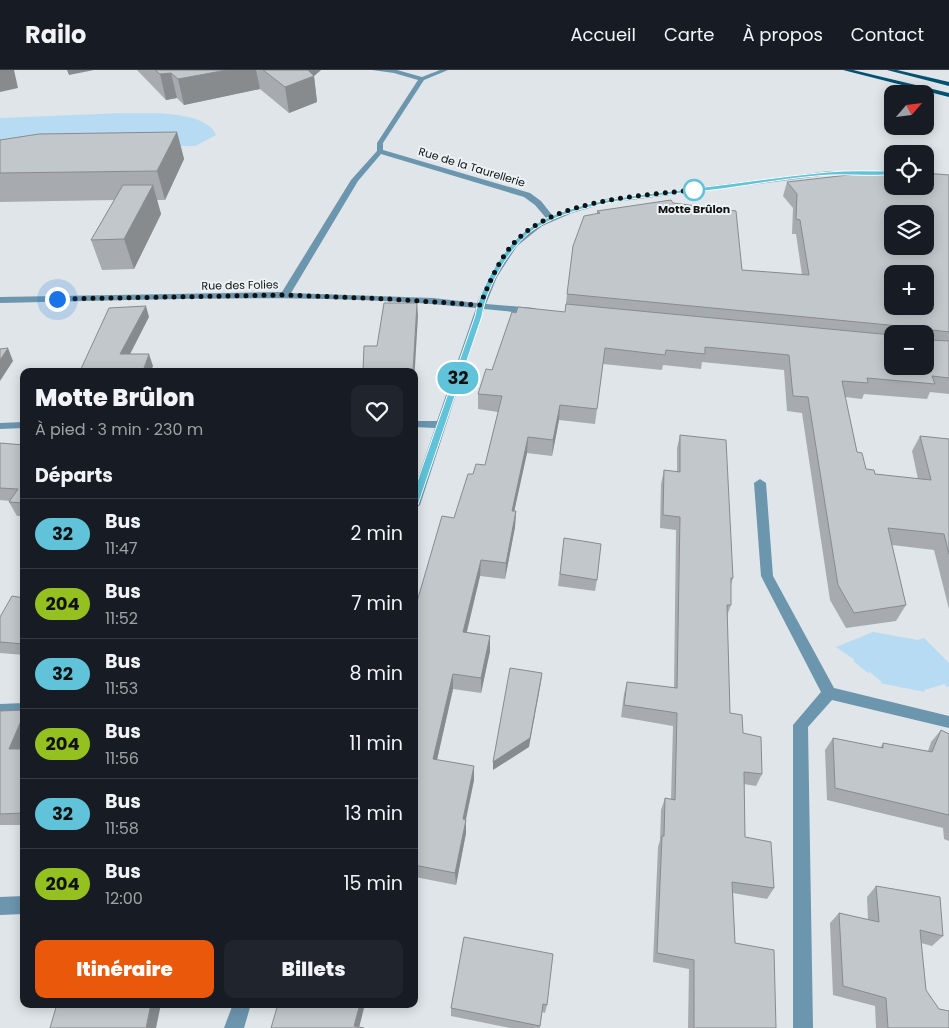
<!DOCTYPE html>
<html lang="fr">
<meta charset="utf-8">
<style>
body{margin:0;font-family:Poppins,sans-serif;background:#20242c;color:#f1f3f6;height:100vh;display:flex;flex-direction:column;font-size:19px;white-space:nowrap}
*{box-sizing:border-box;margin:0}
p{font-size:16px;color:#9ea1a6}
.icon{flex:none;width:28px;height:28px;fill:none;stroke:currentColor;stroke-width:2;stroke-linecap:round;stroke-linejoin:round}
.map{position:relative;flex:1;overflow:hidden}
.drawer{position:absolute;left:20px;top:298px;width:398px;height:640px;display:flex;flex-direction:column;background:#171b24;border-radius:10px;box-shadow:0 2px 12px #0003}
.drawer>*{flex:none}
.badge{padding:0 10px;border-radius:16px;font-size:18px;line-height:32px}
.needle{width:32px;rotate:62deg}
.fabs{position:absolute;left:884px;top:15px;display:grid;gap:10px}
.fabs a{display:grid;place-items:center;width:50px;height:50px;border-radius:10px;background:#171b24;box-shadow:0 2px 12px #0003;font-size:25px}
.you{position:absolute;width:25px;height:25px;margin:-12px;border:4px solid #fff;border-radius:50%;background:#1a73e8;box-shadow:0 0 0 8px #1a73e833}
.map>.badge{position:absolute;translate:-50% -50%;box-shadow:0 0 0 2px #fff}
h2{padding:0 15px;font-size:19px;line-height:45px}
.round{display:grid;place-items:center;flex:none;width:52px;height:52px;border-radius:10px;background:#20242c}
.head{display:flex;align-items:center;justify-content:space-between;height:85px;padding:0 15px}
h1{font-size:24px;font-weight:800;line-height:38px}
.cta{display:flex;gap:10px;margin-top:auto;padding:10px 15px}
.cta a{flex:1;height:58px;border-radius:10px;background:#ea580c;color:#fff;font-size:20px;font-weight:800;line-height:58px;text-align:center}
.cta a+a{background:#20242c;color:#f1f3f6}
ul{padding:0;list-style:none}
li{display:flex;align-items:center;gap:15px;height:70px;padding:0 15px;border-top:1px solid #363941}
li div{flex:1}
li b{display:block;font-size:19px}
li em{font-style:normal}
li .badge{min-width:55px;font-weight:700;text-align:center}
header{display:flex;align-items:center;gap:30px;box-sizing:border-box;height:70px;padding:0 25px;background:#171b24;border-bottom:1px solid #363941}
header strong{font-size:24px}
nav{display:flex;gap:28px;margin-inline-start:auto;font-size:18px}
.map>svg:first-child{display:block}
.green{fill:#b6dbf2}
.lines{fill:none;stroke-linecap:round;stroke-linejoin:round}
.minor{fill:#6c95ae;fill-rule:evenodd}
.major{fill:#015173;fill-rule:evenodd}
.wall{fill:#a7abaf;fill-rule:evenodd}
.shaded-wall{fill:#888b8e}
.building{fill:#c2c7cb;stroke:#888b8e;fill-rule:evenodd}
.line{fill:#61c3d9;stroke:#fff}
.walk{stroke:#111214;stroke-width:5;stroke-dasharray:0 9}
.stop-dot{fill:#fff;stroke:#61c3d9;stroke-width:2.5}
.labels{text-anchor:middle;stroke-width:4;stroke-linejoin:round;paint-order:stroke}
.far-street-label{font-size:11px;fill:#111214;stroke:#edf2f5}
.far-stop-label{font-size:11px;font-weight:bold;fill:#111214;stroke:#edf2f5}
</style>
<header>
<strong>Railo</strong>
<nav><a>Accueil</a><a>Carte</a><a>À propos</a><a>Contact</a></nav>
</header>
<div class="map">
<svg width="949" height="958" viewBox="0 0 949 958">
<rect width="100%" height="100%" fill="#dfe5e8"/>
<!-- green -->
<g class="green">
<path d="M125 43C148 43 206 40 216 65L195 76 96 77 0 85V48Z"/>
<path d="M873 562 918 570 924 568 949 593V616L947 617 944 614 924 620 925 622 880 613 882 612 870 602 868 603 853 591 855 590 836 577Z"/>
</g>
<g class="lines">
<!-- minor -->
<g class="minor">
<path d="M372 0H397L422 7 440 0H448L424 10 383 73V80L530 123 541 131 552 145 606 129 829 101H892V105H829L606 133 572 143 542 156 517 176 497 207 486 234 534 238 539 241 534 244 484 239 420 435 414 439V419L435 358 414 357V351H437L476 238C318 222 158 230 0 233V227L282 222 351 110 377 81V73L418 10 394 3ZM381 84 524 127 535 135 546 148C511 165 491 197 477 233L433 228 291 223 358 111Z"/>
<path d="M24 352V358L0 359V353Z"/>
<path d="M760 409 766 413 773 506 834 618 949 646V658L832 630 808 657 813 958H793V655L821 622 761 506 754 413Z"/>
<path d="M24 633V645L0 646V634Z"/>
<path d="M24 826V844L0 845V827Z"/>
<path d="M233 934H251L244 958H224Z"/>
</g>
<!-- major -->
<g class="major">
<path d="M843 0H853L949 23V27Z"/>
<path d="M887 0H897L949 12V16Z"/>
</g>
</g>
<!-- wall -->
<g class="wall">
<path d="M137 0H321L314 6 317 32 289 43 260 19 184 35 177 28 166 30Z"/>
<path d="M177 62 184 89 165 130H157L161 144 134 199 102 200 91 170 114 130 0 132V70Z"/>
<path d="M949 105V324L930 322 927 329 864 324 862 329 845 327 857 382 866 399 875 404 918 409 912 381 920 366 949 369V539L934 480 892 475 906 535 896 551 846 558 830 530 802 343 787 341 784 300 702 292 701 299 663 295 662 300 603 294 595 354 559 350 552 386 527 383 514 441H516L515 457 505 509 480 506 467 562 490 566V581L481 623 453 619 437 690 474 710 466 750V763L456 815 415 807V811H414V542L473 404 485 395 498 342 478 339V324L492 300 516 243 565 242 567 224 597 144V141L742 200 802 205 796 164H792L793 138 783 126 787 112ZM892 264H925L892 296Z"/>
<path d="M680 365 733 508 731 514V535L727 546 730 643 743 663 762 704 756 716 744 714 745 767 774 818 767 829 733 823 735 873 776 958H688L689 899 653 892 658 777 660 770 661 740 665 728 671 729 673 656 621 647 624 624 627 612 674 618 676 460 660 458 661 414 664 400 677 402V378Z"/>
<path d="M0 373 24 375V446H17L9 432 10 431 0 430Z"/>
<path d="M564 468 597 510 595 521 558 516Z"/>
<path d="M24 528V585L0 583V547Z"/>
<path d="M0 641 24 679V755H0Z"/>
<path d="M941 660 949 664V771L944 769 943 758 827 730 825 680 833 668 880 678 883 673 928 681 931 672Z"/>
<path d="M876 816 943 866 932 876 921 873 926 920 949 958H876L875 936 833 925 830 853 839 843 868 850 867 827Z"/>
<path d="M464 867 547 935 545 943 542 942 540 958H510L451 946V938Z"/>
</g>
<!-- shaded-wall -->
<g class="shaded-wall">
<path d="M0 0H14L18 18 0 22Z"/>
<path d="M67 0H94L69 5Z"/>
<path d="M227 0H256L260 19 184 35 178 9Z"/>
<path d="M301 0H321L314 6 317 32 289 43 285 17Z"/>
<path d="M171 3 177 28 166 30 160 4Z"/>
<path d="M177 62 184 89 165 130 157 101Z"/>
<path d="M153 115 161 144 134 199 124 169Z"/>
<path d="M417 233 418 246 414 313V301H413Z"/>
<path d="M146 236 149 247 124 296 120 284Z"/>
<path d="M8 278 13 291 0 311V290Z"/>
<path d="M149 284 153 296 151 301H143Z"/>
<path d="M560 335 559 350 552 386 553 370Z"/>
<path d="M528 367 527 383 511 456 512 441Z"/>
<path d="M516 441 515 457 505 509 506 493Z"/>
<path d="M481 490 480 506 463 577V562Z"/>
<path d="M490 566V581L481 623V608Z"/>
<path d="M542 603 541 612 529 677 493 700V692Z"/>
<path d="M453 604V619L434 703 433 689Z"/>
<path d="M24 644V677L18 691 9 679Z"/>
<path d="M474 696V710L463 762V749Z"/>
<path d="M466 750V763L456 815 455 803Z"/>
<path d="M414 795 415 807V811L414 804Z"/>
<path d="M151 934H161L156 958H146Z"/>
<path d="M360 934H365L359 958 354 956Z"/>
</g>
<!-- building -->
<g class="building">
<path d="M155 0H227L178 9 171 3 160 4Z"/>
<path d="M263 0H308L314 6 285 17Z"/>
<path d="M177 62 157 101 0 103V70L39 64Z"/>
<path d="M892 100V116H925V103L949 105V262L932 260 930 268 932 270 949 271V308L932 306 935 314 867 308 868 313 842 311 857 382 862 383 866 399 874 400 875 404 931 410 920 366 949 369V484L944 464 888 458 906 535 854 543 838 515 808 327 793 326 789 285 705 277V284L666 280 665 285 605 278 597 339 560 335 553 370 528 367 512 441H516L506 493 481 490 463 562 490 566 481 608 453 604 433 689 474 696 463 749 466 750 455 803 414 795V542L442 446 454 448 468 404H473L476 394 485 395 502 326 478 324 486 299 492 300 512 242 516 243 518 237 565 242 566 234 892 265V296H925V264H900L899 256 567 224 573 176 584 146 600 143 597 141 671 130 673 133 736 141 742 200 809 205 800 150 796 149 797 124 787 112ZM892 144H925V176H892ZM892 204H925V236H892Z"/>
<path d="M123 115H153L124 169 91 170Z"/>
<path d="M384 233H417L413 301H360V300H363L364 276H377Z"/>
<path d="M146 236 120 284H149L143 301H80L109 238Z"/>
<path d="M8 278 0 290V279Z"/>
<path d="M680 365 726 370 733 508H731V535H727L730 643 742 645 743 663 761 667 762 704 744 702 745 767 771 772 774 818 732 812 735 873 774 880 776 958H694V890L657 883 662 766H664L665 728 675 730 677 643 624 635 627 612 677 618 680 447 663 445 664 400 680 402Z"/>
<path d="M0 373 24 375V433L9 432 18 419 0 418Z"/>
<path d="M564 468 601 474 597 510 560 504Z"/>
<path d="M12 526 24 528V574L0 572V547Z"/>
<path d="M510 598 542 603 530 668 493 692Z"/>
<path d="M24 640V644L9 679H24V743L0 744V641Z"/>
<path d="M941 660 949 664V745L835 718 833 668 883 678V673L932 682Z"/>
<path d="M876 816 940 827 943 866 920 860 926 920 939 939 949 941V958H888L886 928 843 916 839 843 879 852Z"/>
<path d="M464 867 553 884 547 935 543 934 540 956 451 938Z"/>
<path d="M57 934H151L146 958H50Z"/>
<path d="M278 934H360L354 956 364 958H271Z"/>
</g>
<!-- line -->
<path class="line" d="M892 101 895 104C873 107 851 104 830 105 794 107 757 114 721 119 664 126 582 128 533 160 510 176 486 218 482 246L418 435 414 438 410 437 409 435 475 246C479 218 505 174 529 158 574 128 644 125 697 118 740 113 784 106 828 102 849 100 871 101 892 101Z"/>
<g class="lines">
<!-- walk -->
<path class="walk" d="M57 229 285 225 389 229 480 235C489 214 498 191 513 174 553 128 644 126 701 119L694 120"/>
</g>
<!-- markers -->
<circle class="stop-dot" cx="694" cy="120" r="10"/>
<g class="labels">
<!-- far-street labels -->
<g class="far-street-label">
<text transform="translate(472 97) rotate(17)" y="4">Rue de la Taurellerie</text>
<text transform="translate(240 215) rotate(-1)" y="4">Rue des Folies</text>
</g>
<!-- far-stop labels -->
<g class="far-stop-label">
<text x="694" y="143">Motte Brûlon</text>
</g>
</g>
</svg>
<div class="fabs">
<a><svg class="needle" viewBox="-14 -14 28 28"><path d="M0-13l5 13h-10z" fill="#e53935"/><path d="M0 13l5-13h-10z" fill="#9ea1a6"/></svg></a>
<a><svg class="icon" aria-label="locate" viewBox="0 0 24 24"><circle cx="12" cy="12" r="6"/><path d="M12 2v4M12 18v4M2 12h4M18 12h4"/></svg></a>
<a><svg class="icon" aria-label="layers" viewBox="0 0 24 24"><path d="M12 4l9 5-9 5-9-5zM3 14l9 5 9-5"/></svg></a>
<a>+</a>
<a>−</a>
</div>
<div class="you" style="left:57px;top:229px"></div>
<b class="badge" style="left:458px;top:308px;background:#61c3d9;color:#111">32</b>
<section class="drawer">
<div class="head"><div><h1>Motte Brûlon</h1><p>À pied · 3 min · 230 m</p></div><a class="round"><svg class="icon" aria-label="heart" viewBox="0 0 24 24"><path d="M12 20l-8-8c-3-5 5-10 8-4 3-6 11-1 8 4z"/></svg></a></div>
<h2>Départs</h2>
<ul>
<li><span class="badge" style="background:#61c3d9;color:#111">32</span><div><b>Bus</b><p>11:47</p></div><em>2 min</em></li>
<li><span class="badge" style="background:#94c11f;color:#111">204</span><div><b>Bus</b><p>11:52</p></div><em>7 min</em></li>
<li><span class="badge" style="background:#61c3d9;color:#111">32</span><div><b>Bus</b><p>11:53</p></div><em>8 min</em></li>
<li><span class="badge" style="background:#94c11f;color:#111">204</span><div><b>Bus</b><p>11:56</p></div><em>11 min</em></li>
<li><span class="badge" style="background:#61c3d9;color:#111">32</span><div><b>Bus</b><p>11:58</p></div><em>13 min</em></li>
<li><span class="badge" style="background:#94c11f;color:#111">204</span><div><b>Bus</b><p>12:00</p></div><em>15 min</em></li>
</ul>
<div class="cta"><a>Itinéraire</a><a>Billets</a></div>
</section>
</div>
